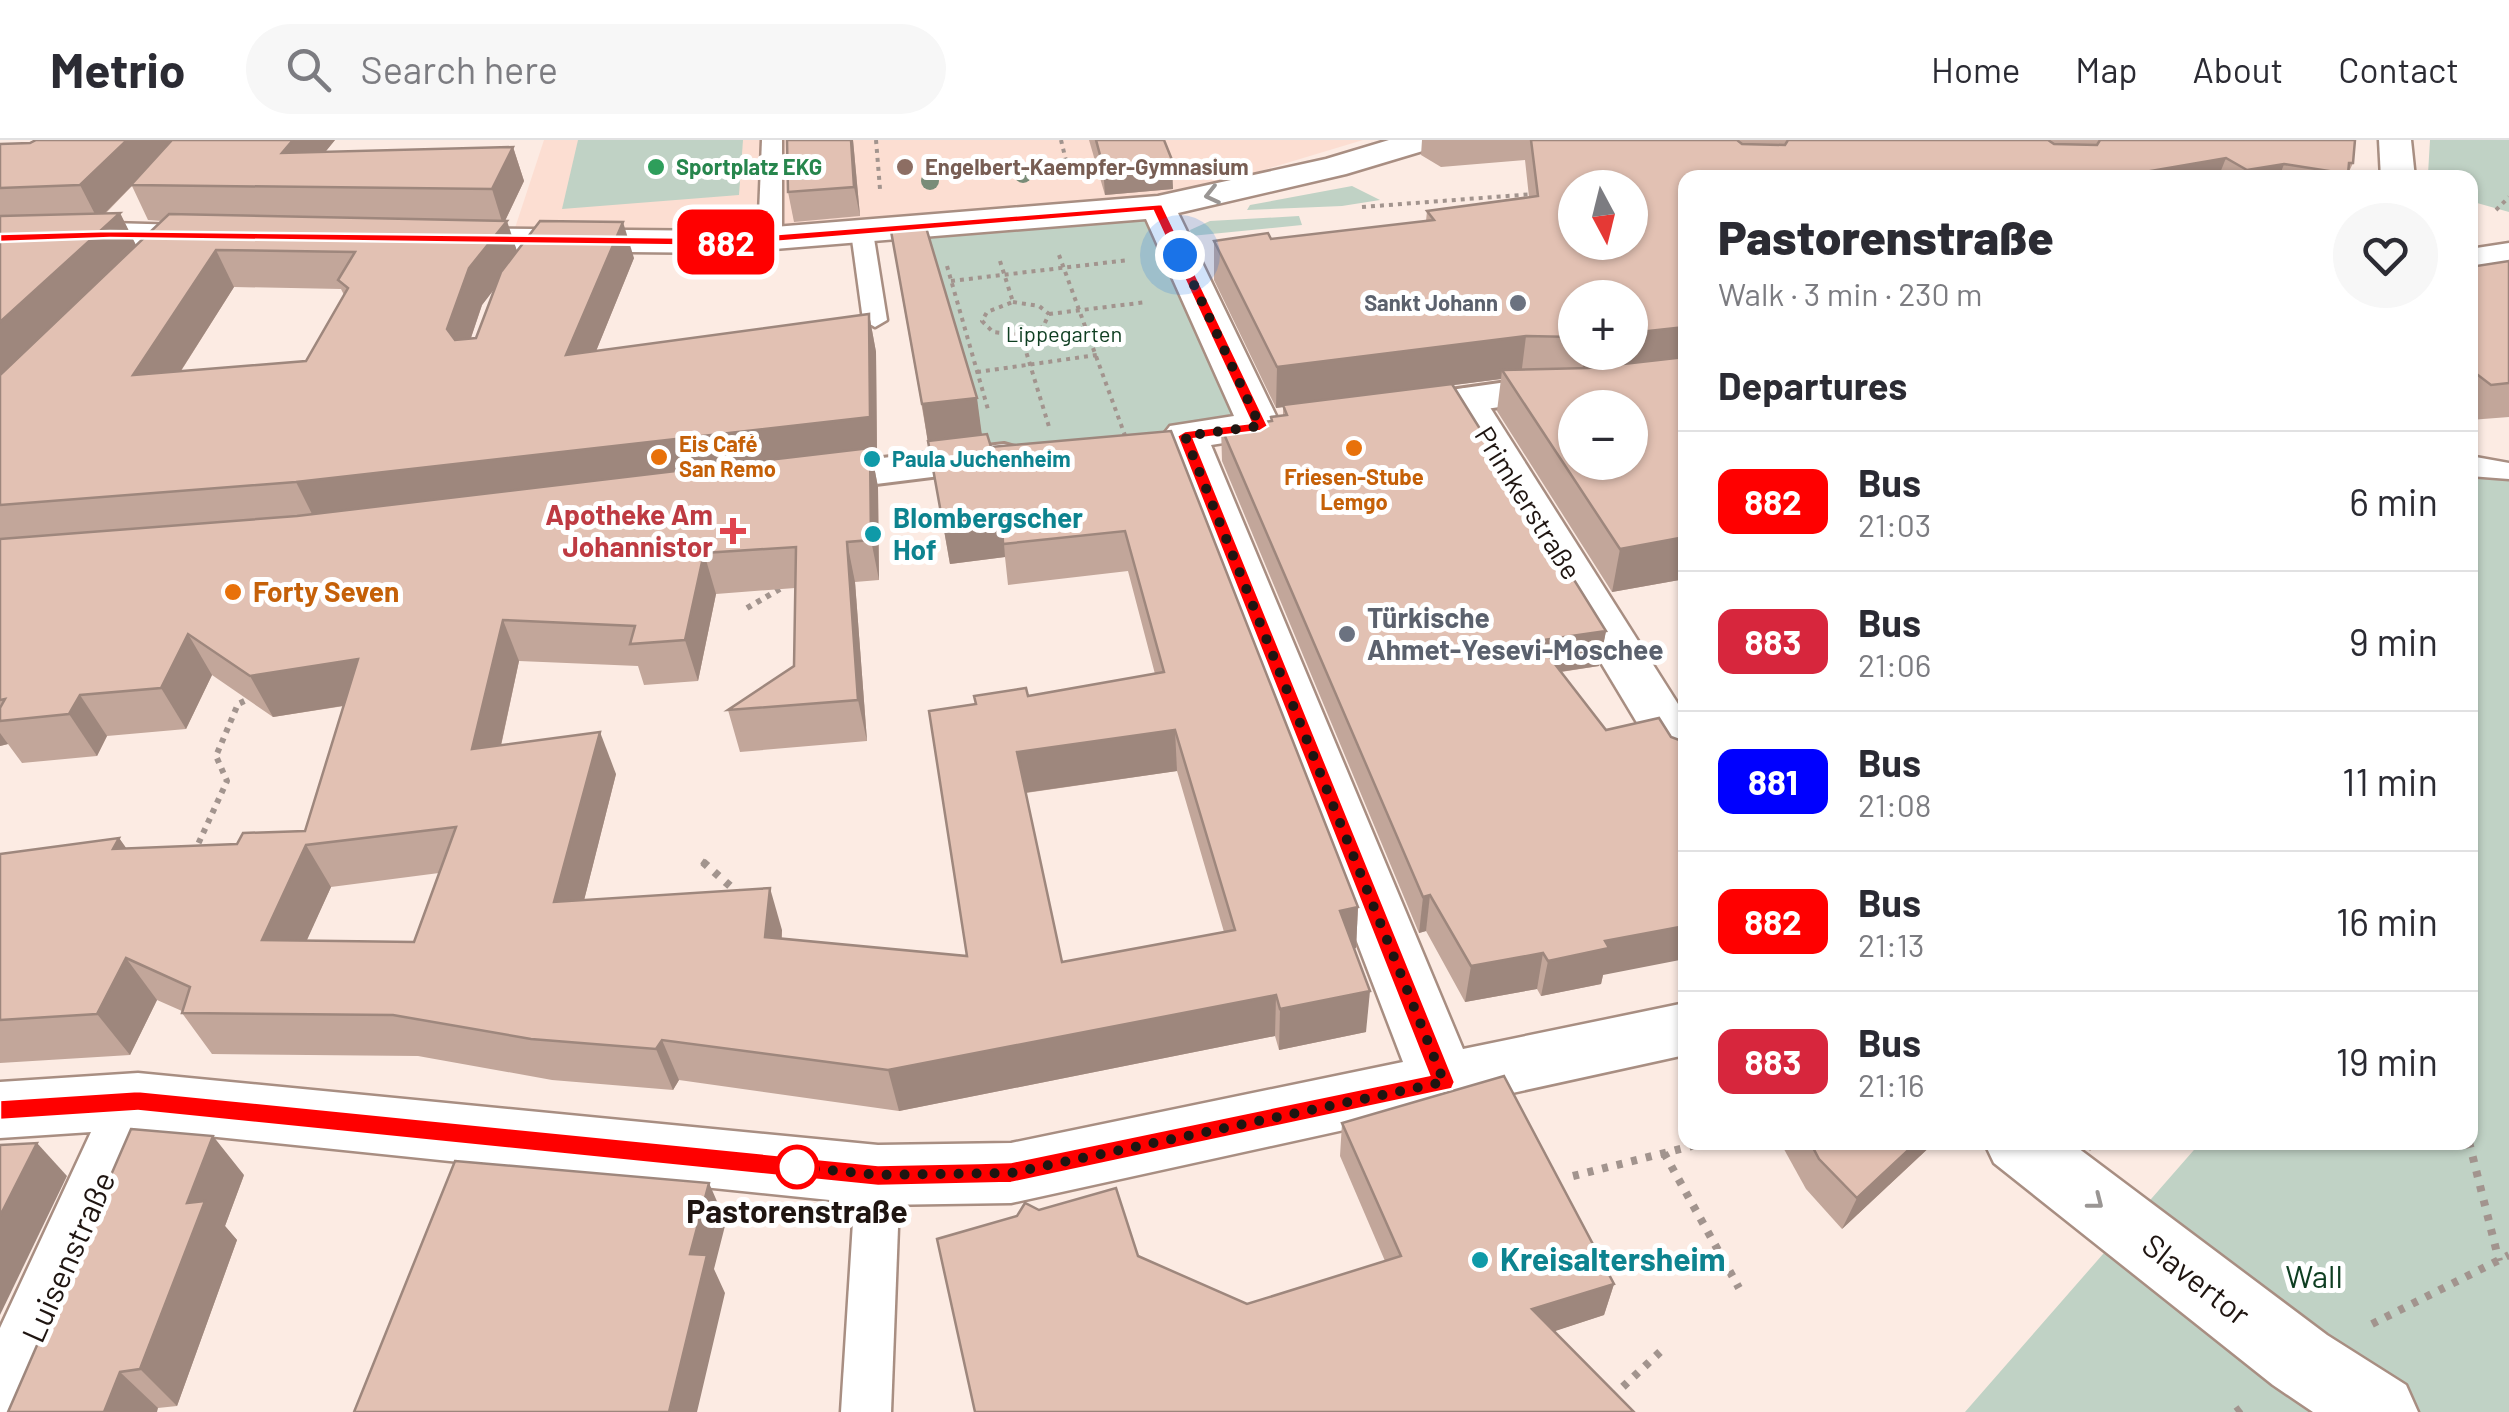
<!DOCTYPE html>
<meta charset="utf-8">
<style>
body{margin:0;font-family:Barlow,sans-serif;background:#f7f7f7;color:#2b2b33;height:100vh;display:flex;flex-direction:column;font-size:38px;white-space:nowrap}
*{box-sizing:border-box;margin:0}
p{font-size:32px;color:#7c7c81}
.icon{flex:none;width:55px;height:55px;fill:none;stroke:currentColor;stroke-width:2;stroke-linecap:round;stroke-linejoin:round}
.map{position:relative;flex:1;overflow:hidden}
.panel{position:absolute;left:1678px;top:30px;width:800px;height:980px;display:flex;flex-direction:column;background:#fff;border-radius:20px;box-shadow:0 2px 8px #0004}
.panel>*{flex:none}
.badge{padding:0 20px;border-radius:15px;font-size:35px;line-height:65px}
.needle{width:65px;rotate:173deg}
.controls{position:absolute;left:1558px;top:30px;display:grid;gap:20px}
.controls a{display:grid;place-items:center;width:90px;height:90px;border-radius:50%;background:#fff;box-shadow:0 2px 8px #0004;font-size:50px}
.you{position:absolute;width:50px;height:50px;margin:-25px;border:8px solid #fff;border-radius:50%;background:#1a73e8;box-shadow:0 0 0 15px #1a73e833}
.map>.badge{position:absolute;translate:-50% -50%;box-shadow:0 0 0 5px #fff}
h2{padding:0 40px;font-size:38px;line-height:90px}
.round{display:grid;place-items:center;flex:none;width:105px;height:105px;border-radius:52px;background:#f7f7f7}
.headline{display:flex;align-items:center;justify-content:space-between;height:170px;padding:0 40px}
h1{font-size:48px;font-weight:800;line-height:75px}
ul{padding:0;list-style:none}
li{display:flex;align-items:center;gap:30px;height:140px;padding:0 40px;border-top:2px solid #e1e1e2}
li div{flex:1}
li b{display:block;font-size:38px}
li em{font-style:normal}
li .badge{min-width:110px;font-weight:700;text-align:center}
header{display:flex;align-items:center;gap:60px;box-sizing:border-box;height:140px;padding:0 50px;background:#fff;border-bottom:2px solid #e1e1e2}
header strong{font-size:48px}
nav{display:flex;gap:55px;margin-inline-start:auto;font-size:35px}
.search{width:700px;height:90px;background:#f7f7f7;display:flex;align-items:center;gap:25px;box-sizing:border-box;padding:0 35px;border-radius:55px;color:#7c7c81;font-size:38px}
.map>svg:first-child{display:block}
.built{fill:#fcded2}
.green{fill:#c0d2c5}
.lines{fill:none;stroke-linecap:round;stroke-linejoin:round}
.service-casing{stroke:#a88e82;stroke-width:5}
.pedestrian-casing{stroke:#a88e82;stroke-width:6}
.minor-casing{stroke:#a88e82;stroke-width:5}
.tertiary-casing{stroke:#a88e82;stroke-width:5}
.path-far2{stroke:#a2948e;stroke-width:4;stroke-dasharray:4 5;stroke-linecap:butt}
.path-far1{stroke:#a2948e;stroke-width:6;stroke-dasharray:5 6;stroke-linecap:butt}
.path{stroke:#a2948e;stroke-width:8;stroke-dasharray:6 9;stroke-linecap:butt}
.service{fill:#fff;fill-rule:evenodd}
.pedestrian{fill:#fff;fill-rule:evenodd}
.minor{fill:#fff;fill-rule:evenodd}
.tertiary{fill:#fff;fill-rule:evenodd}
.tree{fill:#798c78}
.wall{fill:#c2a69a;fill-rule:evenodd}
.shaded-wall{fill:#9e877d}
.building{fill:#e2c1b3;stroke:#9e877d;stroke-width:2.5;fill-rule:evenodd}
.oneway{stroke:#9a9694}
.line{fill:#f00;stroke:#fff;stroke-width:2.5}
.walk{stroke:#1f1511;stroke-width:10;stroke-dasharray:0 18}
.leisure-dot{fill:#2e9e5b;stroke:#fff;stroke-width:4}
.education-dot{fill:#8d6e63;stroke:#fff;stroke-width:4}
.worship-dot{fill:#6b7280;stroke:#fff;stroke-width:4}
.food-dot{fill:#e8710a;stroke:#fff;stroke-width:4}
.culture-dot{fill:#0f9aa8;stroke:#fff;stroke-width:4}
.health-dot{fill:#e0444e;stroke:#fff;stroke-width:4}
.stop-dot{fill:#fff;stroke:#f00;stroke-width:5}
.labels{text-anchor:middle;stroke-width:10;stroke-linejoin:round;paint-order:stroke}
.far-leisure-label{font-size:22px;font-weight:bold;fill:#27864d;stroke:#fff;text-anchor:start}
.far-education-label{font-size:22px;font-weight:bold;fill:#785e54;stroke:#fff;text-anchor:start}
.far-worship-label{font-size:22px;font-weight:bold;fill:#5b616d;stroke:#fff;text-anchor:end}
.far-park-label{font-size:22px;fill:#0e3e21;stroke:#fff}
.far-food-label{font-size:22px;font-weight:bold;fill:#c56008;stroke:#fff;text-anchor:start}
.far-culture-label{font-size:22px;font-weight:bold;fill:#0d838f;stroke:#fff;text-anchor:start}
.street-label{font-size:28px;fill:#1f1511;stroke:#fff}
.health-label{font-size:28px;font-weight:bold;fill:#be3a42;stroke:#fff;text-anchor:end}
.culture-label{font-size:28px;font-weight:bold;fill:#0d838f;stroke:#fff;text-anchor:start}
.food-label{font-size:28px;font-weight:bold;fill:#c56008;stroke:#fff;text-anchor:start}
.worship-label{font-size:28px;font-weight:bold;fill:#5b616d;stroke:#fff;text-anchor:start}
.near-stop-label{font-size:32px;font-weight:bold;fill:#1f1511;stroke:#fff}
.near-street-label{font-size:32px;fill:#1f1511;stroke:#fff}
.near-culture-label{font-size:32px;font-weight:bold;fill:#0d838f;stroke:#fff;text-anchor:start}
.near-park-label{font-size:32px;fill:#0e3e21;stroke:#fff}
</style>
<header>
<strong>Metrio</strong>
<div class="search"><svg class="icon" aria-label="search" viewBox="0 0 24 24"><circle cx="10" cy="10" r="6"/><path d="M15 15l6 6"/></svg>Search here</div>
<nav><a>Home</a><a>Map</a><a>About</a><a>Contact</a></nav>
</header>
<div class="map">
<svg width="2509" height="1272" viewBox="0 0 2509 1272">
<rect width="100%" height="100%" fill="#fcebe3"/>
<!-- built -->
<path class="built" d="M544 0H1363L1187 53 745 93 514 91Z"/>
<!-- green -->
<g class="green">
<path d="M578 0H743L739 55 562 69Z"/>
<path d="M2430 0H2509V72L2470 61V38L2432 37 2428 34Z"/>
<path d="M1352 46 1380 60 1342 66 1247 70 1250 65Z"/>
<path d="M1154 76 1246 281 978 317 927 96Z"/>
<path d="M1299 76 1302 85 1191 96 1190 90 1210 81Z"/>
<path d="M2470 322 2509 324V1272H1965L2200 1003 2470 1002Z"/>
</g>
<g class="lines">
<!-- service casing -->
<g class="service-casing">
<g id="service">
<path d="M762 0H782V99L770 106 758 99Z"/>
<path d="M862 85 873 92 887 180 875 187 863 180 851 92Z"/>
<path d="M2470 316 2509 323V339L2470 336Z"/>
<path d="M878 1016 894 1022 900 1035 891 1272H841L856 1035 862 1022Z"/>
</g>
</g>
<!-- pedestrian casing -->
<g class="pedestrian-casing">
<g id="pedestrian">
<path d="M1685 229V253L1581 266 1521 264 1415 279 1401 276 1395 267 1401 258 1415 255 1521 240 1581 242Z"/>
<path d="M1004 304 1019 308 1025 317 1019 326 804 353 789 349 783 340 789 331 804 327Z"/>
</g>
</g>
<!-- minor casing -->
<g class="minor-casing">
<g id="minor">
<path d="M1389 0H1440L1436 7 1346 34 1178 73 1281 286 1275 295 1211 305 1463 909 1685 863V915L1011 1063 878 1065 159 991 40 1272H0V1188L91 992 0 998V942L138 933 878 1005 1011 1003 1403 922 1163 295 1170 286 1234 276 1146 79 726 113 438 110 425 107 420 99 425 91 438 88 726 91 1158 56 1326 19Z"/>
<path d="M110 83 222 86 235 89 240 97 235 105 222 108 110 105 0 109V87Z"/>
<path d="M1465 248 1480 252 1486 261 1685 575V637L1666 631 1444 261 1450 252Z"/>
<path d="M1984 1002H2070L2327 1195 2406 1245 2418 1272H2313L2273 1245 1994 1023Z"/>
</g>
</g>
<!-- tertiary casing -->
<g class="tertiary-casing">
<g id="tertiary">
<path d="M2379 0H2411L2415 38H2381Z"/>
<path d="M2509 103V125L2470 131V109Z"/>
</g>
</g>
<!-- path-far2 -->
<g class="path-far2">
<path d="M876 0 880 49"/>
<path d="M1061 0 1069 33"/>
<path d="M1362 67 1534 54"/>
<path d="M2496 70 2509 57"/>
<path d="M1059 115 1127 301"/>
<path d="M1000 121 1013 162 987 172 982 181 993 192 1021 195 1050 290"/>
<path d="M947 126 989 273"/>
<path d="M951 141 1129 120"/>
<path d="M1013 162 1039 166 1049 174 1043 187 1021 195"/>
<path d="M1049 174 1147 162"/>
<path d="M977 232 1097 215"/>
</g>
<!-- path-far1 -->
<g class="path-far1">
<path d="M747 468 785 446"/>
<path d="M194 713 227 641 216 616 238 564 251 558"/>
<path d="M702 721 706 724"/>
</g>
<!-- path -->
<g class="path">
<path d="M703 722 738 753"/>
<path d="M2469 1002 2499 1121"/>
<path d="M1664 1013 1739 1148"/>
<path d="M1573 1036 1708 1002"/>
<path d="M2372 1184 2509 1115"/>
<path d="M1612 1257 1660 1212"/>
<path d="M2236 1272 2248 1263"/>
</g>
<!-- service -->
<use href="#service" class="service"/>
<!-- pedestrian -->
<use href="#pedestrian" class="pedestrian"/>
<!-- minor -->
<use href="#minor" class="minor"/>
<!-- tertiary -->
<use href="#tertiary" class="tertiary"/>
</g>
<!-- trees -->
<g class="tree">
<circle cx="1023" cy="34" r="9"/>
<circle cx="930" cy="41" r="9"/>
</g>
<!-- wall -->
<g class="wall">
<path d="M36 0H335L325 12 513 7 524 41 505 81 517 111 634 118 596 211 869 174 876 212 877 316H872L878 347 879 440 855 442 867 601 740 612 728 570 794 526 795 448 716 454 698 541 644 545 638 526 519 521 501 606 616 634 584 760 782 790V798L967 816 1028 556 1155 534 1128 431 1008 445 1005 417 950 424 898 134 982 294 991 307 1171 291 1358 767 1356 808 1354 809 1366 892 1279 910 1275 896 899 971 679 940 673 950 552 940 418 916 212 914 182 873V871L157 860 130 915 0 923V714L119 698 126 708 237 704 305 691 344 566 273 577 212 535 186 589 107 596 97 616 22 623 8 604 0 606V4L30 3ZM132 46 148 80 162 81 136 106 120 73 105 74ZM234 147 341 149 344 155 306 221 181 231ZM494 149 476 198H471L482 165ZM1177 631 1224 792 1062 822 1026 653ZM439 733 414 802 306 801 331 747Z"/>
<path d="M853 0 860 76 794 82 788 52Z"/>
<path d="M1089 0H1164L1173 49 1105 55Z"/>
<path d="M1422 0H2355L2353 23 2346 38H1685V439L1612 452 1497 271 1501 239 1453 245 1606 491 1599 526 1561 532 1603 835 1601 844 1541 856 1537 849 1465 862 1426 791 1419 793 1222 321 1221 287 1271 281V277L1283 276V267L1276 268 1214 140V101L1271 99 1426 81 1427 71 1529 57 1525 20 1441 27 1421 15ZM1575 158 1630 212H1575Z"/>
<path d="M2509 121V277L2470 280V127Z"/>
<path d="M1342 983 1614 1144 1604 1175 1554 1191 975 1272 1138 1116 1247 1164 1385 1121 1340 1016Z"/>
<path d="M1780 1002H1935L1842 1089 1806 1049Z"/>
<path d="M2080 1002H2101L2090 1011Z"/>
<path d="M244 1035 225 1086 237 1100 177 1266 158 1268 8 1272Z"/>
</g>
<!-- shaded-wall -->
<g class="shaded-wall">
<path d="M127 0H177L98 80 80 45Z"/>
<path d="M293 0H335L296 48 282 13Z"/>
<path d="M851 0H853L860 76 854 47Z"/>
<path d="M513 7 524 41 503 85 492 49Z"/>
<path d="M2226 18 2218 38H2110Z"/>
<path d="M1172 20 1173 49 1105 55 1103 26Z"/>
<path d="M2284 24 2279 38H2244L2247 30Z"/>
<path d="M120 73 138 109 0 241V182Z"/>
<path d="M507 81 519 117 482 165 461 227 447 189 469 128Z"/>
<path d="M623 82 634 118 579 253 566 215Z"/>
<path d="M216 110 234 147 154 273 133 235Z"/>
<path d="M869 174 876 212 877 316H872L878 347 879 440 871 400 316 382 296 342Z"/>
<path d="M1685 187V226L1581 238 1585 212H1630V193Z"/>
<path d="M1526 196 1521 236 1502 230 1501 239 1276 268 1277 227Z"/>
<path d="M977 258 983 303 929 310 922 264Z"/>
<path d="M1002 376 1005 417 950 424 943 384Z"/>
<path d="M1685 397V439L1612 452 1620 409Z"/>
<path d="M847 402 855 442 867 601 858 560Z"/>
<path d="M704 413 716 454 698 541 685 500Z"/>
<path d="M503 480 519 521 491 651 472 609Z"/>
<path d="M1606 491 1599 526 1532 536 1537 501Z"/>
<path d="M188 494 212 535 186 589 161 548Z"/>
<path d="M358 519 379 560 273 577 250 536Z"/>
<path d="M80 555 107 596 97 616 69 574Z"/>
<path d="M1175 590 1177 631 1023 653 1017 612Z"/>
<path d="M600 592 616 634 573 804 554 762Z"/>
<path d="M0 593 8 604 0 606Z"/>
<path d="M119 698 148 739 113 709Z"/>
<path d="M306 705 331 747 288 842 262 800Z"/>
<path d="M770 748 782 790 778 838 765 797Z"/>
<path d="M1430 755 1426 791 1419 793 1423 757Z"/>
<path d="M1358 767 1356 808 1338 813 1340 771Z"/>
<path d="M1685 786V819L1603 835 1601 844 1541 856 1548 821 1605 801Z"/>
<path d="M1543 813 1537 849 1465 862 1471 826Z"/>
<path d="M126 818 157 860 130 915 97 874Z"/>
<path d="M1370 851 1366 892 1279 910 1280 869Z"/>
<path d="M1276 855 1275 896 899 971 888 930Z"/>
<path d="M662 900 679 940 673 950 656 909Z"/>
<path d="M213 996 244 1035 225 1086 237 1100 177 1266 140 1229 187 1063Z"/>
<path d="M1917 1002H1935L1842 1089 1857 1058Z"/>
<path d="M37 1003 67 1036 0 1175V1076Z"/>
<path d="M709 1043 726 1082 714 1129 725 1153 697 1272H669L690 1114Z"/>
<path d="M1614 1144 1604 1175 1525 1201 1532 1169Z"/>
<path d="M120 1232 158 1268 157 1272H104Z"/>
</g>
<!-- building -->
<g class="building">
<path d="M36 0H127L80 45 0 48V4L30 3Z"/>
<path d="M172 0H293L282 13 513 7 492 49 131 45Z"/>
<path d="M787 0H851L854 47 788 52Z"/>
<path d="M1096 0H1164L1172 20 1103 26Z"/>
<path d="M1531 0H1737L1742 4 1785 5 1788 0H2048L2054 4 2097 5 2100 0H2355L2353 23H2349L2348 34 2284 24 2247 30 2226 18 2110 38H1685V187L1630 193V158H1575V197L1526 196 1277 227 1214 101 1268 93 1271 99 1434 80 1427 71 1538 56ZM1575 48H1630V102H1575Z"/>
<path d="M120 73 0 182V76Z"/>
<path d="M169 74 507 81 469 128 447 189 455 200 476 198 501 132 540 81 623 82 566 215 869 174 870 277 296 342 0 365V235ZM216 110 355 112 338 140 348 148 306 221 133 235Z"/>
<path d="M925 84 977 258 922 264 891 91Z"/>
<path d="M2509 121V243L2491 245 2470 229V127Z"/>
<path d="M1685 217V397L1620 409 1502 230 1588 228ZM1575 268H1630V322H1575Z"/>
<path d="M1452 244 1606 491 1537 501 1606 590 1659 578 1671 597 1682 601 1685 606V786L1605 801 1609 808 1548 821 1543 813 1471 826 1430 755 1423 757 1221 287 1272 281 1271 277 1287 275 1283 265Z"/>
<path d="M1171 291 1358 767 1340 771 1370 851 1280 869 1276 855 888 930 662 900 656 909 531 899 393 875 182 873 190 847 126 818 97 874 0 880V714L119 698 113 709 237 704 243 693 305 691 358 519 250 536 188 494 161 548 80 555 69 574 0 581V568L5 559 0 560V399L297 376 870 308 871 400 847 402 858 560 728 570 794 526 796 407 704 413 685 500 630 504 635 486 503 480 472 609 600 592 554 762 770 748 765 797 967 816 929 571 976 564 974 556 1026 548 1028 556 1164 532 1125 391 1003 404 1002 376 943 384 928 301 987 294 991 307ZM1175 590 1235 790 1062 822 1017 612ZM456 687 414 802 262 800 306 705Z"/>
<path d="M1504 936 1614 1144 1532 1169 1634 1272H975L937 1099 1017 1076 1025 1063 1039 1070 1116 1048 1138 1116 1247 1164 1401 1116 1342 983Z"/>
<path d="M131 989 213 996 187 1063 205 1061 140 1229 120 1232 104 1272H8Z"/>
<path d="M1810 1002H1917L1857 1058 1819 1019Z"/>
<path d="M37 1003 0 1076V1005Z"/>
<path d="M455 1021 709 1043 690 1114 707 1115 669 1272H354Z"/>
</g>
<!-- one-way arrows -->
<defs><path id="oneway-chevron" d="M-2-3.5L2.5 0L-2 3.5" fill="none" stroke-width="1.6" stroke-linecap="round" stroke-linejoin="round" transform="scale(2.5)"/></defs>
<g class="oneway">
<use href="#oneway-chevron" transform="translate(1212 55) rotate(167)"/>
<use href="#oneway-chevron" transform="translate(2096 1062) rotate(38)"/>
</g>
<!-- line -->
<path class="line" d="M1162 64 1268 286 1260 291 1194 299 1455 942 1452 949 1011 1043 878 1046 138 971 0 980V960L138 951 878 1025 978 1023 1011 1022 1429 935 1177 296 1185 291 1251 283 1153 71 726 106 110 98 0 102V94L110 91 726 98Z"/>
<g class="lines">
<!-- walk -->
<path class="walk" d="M797 1027 878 1035 1011 1033 1444 942 1185 296 1260 286 1180 115"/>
</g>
<!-- markers -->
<circle class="leisure-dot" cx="656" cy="27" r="10"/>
<circle class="education-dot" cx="905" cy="27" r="10"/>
<g class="worship-dot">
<circle cx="1518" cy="163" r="10"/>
<circle cx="1347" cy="494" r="10"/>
</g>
<g class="food-dot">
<circle cx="1354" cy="308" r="10"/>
<circle cx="659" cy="317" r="10"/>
<circle cx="233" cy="452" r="10"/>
</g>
<g class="culture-dot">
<circle cx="872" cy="319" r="10"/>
<circle cx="873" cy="394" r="10"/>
<circle cx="1480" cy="1120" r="10"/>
</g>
<path class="health-dot" d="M728 376h10v10h10v10h-10v10h-10v-10h-10v-10h10z"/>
<circle class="stop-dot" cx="797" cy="1027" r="20"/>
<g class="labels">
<!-- far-leisure labels -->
<g class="far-leisure-label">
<text x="676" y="35">Sportplatz EKG</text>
</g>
<!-- far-education labels -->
<g class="far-education-label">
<text x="925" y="35">Engelbert-Kaempfer-Gymnasium</text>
</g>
<!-- far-worship labels -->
<g class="far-worship-label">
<text x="1498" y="171">Sankt Johann</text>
</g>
<!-- far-park labels -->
<g class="far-park-label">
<text x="1064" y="202">Lippegarten</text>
</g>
<!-- far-food labels -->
<g class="far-food-label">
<text x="679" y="312">Eis Café<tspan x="679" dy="25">San Remo</tspan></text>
<text x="1354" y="345" text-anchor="middle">Friesen-Stube<tspan x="1354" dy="25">Lemgo</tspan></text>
</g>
<!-- far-culture labels -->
<g class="far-culture-label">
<text x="892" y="327">Paula Juchenheim</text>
</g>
<!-- street labels -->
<g class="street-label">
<text transform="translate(1528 363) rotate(58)" y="10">Primkerstraße</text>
</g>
<!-- health labels -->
<g class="health-label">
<text x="713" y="385">Apotheke Am<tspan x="713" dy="32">Johannistor</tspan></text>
</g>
<!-- culture labels -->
<g class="culture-label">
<text x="893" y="388">Blombergscher<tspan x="893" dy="32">Hof</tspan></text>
</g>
<!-- food labels -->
<g class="food-label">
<text x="253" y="462">Forty Seven</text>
</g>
<!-- worship labels -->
<g class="worship-label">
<text x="1367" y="488">Türkische<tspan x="1367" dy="32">Ahmet-Yesevi-Moschee</tspan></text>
</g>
<!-- near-stop labels -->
<g class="near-stop-label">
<text x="797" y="1083">Pastorenstraße</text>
</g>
<!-- near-street labels -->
<g class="near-street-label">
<text transform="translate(69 1117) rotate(-66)" y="11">Luisenstraße</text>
<text transform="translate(2196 1140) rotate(38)" y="11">Slavertor</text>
</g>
<!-- near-culture labels -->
<g class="near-culture-label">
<text x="1500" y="1131">Kreisaltersheim</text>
</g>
<!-- near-park labels -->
<g class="near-park-label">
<text x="2314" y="1148">Wall</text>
</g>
</g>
</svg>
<div class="controls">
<a><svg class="needle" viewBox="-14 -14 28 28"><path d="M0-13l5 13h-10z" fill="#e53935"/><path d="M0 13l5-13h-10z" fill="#7c7c81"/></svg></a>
<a>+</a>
<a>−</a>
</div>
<div class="you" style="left:1180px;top:115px"></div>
<b class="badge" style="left:726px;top:102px;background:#f00;color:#fff">882</b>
<section class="panel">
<div class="headline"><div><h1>Pastorenstraße</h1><p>Walk · 3 min · 230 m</p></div><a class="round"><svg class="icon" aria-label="heart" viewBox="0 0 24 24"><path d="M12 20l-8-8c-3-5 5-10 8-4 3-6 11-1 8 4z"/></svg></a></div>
<h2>Departures</h2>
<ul>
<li><span class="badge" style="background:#f00;color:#fff">882</span><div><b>Bus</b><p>21:03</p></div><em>6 min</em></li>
<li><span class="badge" style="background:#d7263d;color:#fff">883</span><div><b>Bus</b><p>21:06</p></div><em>9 min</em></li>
<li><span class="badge" style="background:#00f;color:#fff">881</span><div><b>Bus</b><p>21:08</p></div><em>11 min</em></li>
<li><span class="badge" style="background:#f00;color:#fff">882</span><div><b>Bus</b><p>21:13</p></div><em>16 min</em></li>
<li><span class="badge" style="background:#d7263d;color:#fff">883</span><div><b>Bus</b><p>21:16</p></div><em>19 min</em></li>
</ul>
</section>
</div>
